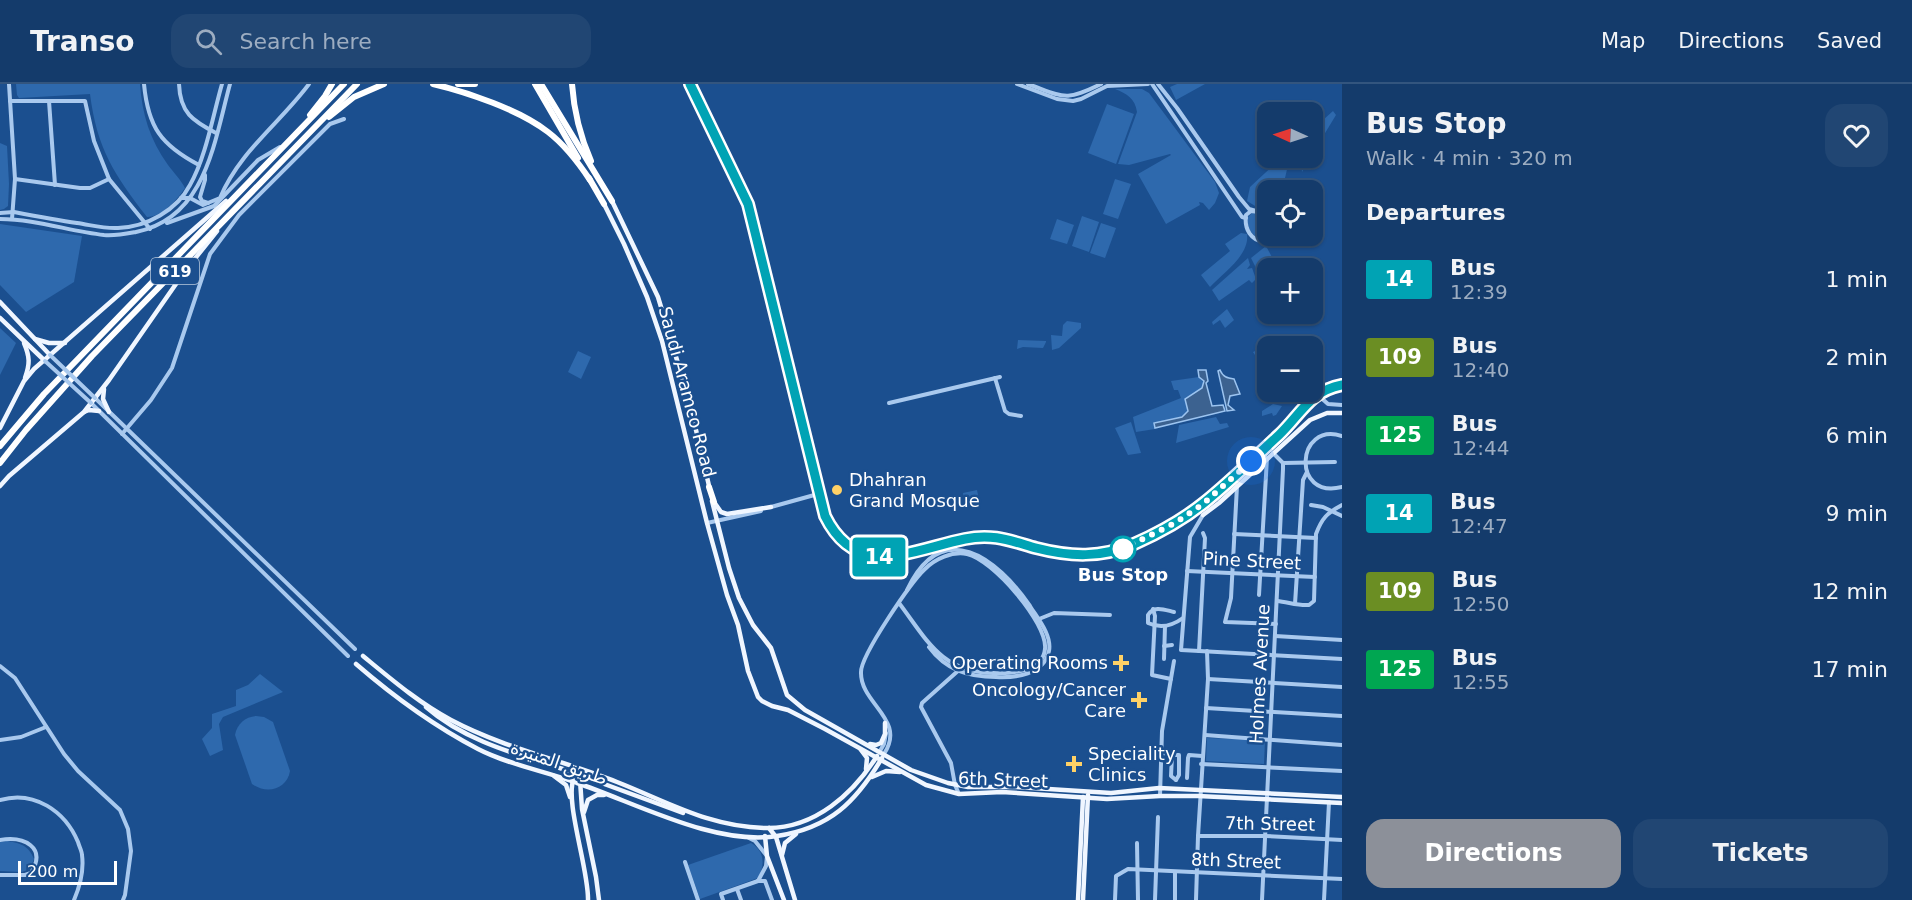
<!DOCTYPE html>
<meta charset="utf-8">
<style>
body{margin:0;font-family:"DejaVu Sans","Noto Sans Arabic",sans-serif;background:#214673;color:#f1f3f6;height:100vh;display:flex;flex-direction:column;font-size:22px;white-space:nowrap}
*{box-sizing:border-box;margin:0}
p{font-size:20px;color:#9dadc1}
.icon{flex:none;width:33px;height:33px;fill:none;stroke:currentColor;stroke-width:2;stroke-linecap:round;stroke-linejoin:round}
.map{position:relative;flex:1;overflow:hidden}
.drawer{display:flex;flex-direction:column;background:#143b6b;width:570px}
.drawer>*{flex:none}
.badge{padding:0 12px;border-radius:4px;font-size:21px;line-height:39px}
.needle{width:39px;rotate:273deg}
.controls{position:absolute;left:1257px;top:18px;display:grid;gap:12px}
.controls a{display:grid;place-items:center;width:66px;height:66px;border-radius:12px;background:#143b6b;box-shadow:0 2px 4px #0004,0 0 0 2px #33557e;font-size:30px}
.scale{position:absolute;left:18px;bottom:15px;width:99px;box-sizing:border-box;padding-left:6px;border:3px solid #fff;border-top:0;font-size:16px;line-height:21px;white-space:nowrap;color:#fff;-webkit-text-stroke:4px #1b4f8f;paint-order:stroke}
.you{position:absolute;width:30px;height:30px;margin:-15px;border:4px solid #fff;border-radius:50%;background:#1a73e8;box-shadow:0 0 0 9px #1a73e833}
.map>.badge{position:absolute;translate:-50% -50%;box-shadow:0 0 0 3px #fff}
h2{padding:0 24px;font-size:22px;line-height:54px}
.round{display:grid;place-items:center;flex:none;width:63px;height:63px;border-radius:18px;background:#214673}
.head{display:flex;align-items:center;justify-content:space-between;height:102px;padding:0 24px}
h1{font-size:28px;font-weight:700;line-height:45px}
.action{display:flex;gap:12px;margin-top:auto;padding:12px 24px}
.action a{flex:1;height:69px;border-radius:18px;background:#8c9099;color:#fff;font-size:24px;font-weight:700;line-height:69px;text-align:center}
.action a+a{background:#214673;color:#f1f3f6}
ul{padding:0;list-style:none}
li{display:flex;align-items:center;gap:18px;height:78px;padding:0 24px}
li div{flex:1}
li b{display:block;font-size:22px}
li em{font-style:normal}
li .badge{min-width:66px;font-weight:700;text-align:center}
header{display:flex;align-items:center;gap:36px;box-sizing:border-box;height:84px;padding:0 30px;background:#143b6b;border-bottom:2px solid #33557e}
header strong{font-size:28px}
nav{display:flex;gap:33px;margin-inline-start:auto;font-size:21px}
.search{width:420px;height:54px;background:#214673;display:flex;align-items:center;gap:15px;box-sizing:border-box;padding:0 21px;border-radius:18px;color:#9dadc1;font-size:22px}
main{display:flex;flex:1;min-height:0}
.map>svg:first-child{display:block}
.green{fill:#2e69ad}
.water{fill:#3c6290;stroke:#9cc4f0;stroke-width:1.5}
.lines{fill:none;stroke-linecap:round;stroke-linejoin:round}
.minor{stroke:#a9c9ee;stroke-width:4}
.major{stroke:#f0f6ff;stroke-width:4.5}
.highway{stroke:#fff;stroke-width:6}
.minor-bridge{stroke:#a9c9ee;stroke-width:4}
.line-casing{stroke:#fff;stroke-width:14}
.line{stroke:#00a3b4;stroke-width:9}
.walk{stroke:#fff;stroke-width:6;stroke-dasharray:0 10.8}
.poi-dot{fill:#ffd166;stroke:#1b4f8f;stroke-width:2}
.stop-dot{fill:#fff;stroke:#00a3b4;stroke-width:3}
.labels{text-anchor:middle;stroke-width:5;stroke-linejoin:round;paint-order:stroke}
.shield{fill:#1b4f8f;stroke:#bbcadd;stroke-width:1.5}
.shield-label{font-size:16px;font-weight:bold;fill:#fff}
.street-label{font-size:18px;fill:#fff;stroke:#1b4f8f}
.poi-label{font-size:18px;fill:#fff;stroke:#1b4f8f;text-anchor:start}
.stop-label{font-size:18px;font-weight:bold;fill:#fff;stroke:#1b4f8f}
</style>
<header>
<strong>Transo</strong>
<div class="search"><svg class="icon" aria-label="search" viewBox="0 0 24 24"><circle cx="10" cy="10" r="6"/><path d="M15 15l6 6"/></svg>Search here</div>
<nav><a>Map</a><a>Directions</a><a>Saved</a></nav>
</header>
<main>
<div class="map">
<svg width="1342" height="816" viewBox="0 0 1342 816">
<rect width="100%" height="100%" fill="#1b4f8f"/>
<!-- green -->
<g class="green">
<path d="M16 0H140C142 30 150 56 168 81 174 89 181 96 185 104 177 116 162 133 147 133 114 90 97 65 90 10L19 14 17 11Z"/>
<path d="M1177 0H1205L1176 16 1170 3Z"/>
<path d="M1115 5H1142L1149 9 1215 98 1219 109 1215 119 1209 126 1203 119 1199 118 1200 121 1166 140 1138 90 1171 71 1170 70 1129 81 1118 80 1137 28C1135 14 1127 10 1115 5Z"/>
<path d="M1107 20 1134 30 1116 80 1088 69Z"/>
<path d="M1333 27 1336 31 1313 69V45Z"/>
<path d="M0 59 7 62 9 100 8 122 4 125 0 126Z"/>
<path d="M1281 74H1310L1302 88 1301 78 1289 77 1285 94 1280 106H1268L1267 123 1260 125 1247 117 1250 103Z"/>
<path d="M1115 95 1131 100 1118 135 1103 130Z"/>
<path d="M1253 128C1265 131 1267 140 1268 152H1269L1267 156H1260C1251 150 1248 145 1247 134Z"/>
<path d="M1082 132 1099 138 1089 168 1072 162Z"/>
<path d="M1057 135 1074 141 1067 160 1050 155Z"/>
<path d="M1101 139 1116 144 1105 174 1090 169Z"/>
<path d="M0 140 82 152 74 198 26 228 0 201Z"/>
<path d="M1241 149 1247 150C1250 171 1223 189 1210 203L1201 191 1230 167 1225 160Z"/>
<path d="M1266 162 1273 175 1256 184 1251 174Z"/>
<path d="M1248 174 1250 181 1247 185 1252 184 1256 195 1252 199 1249 196 1219 217 1212 206Z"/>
<path d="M1227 225 1234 236 1225 244 1220 236 1213 241 1212 238Z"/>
<path d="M1067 237 1081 239V244L1059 264 1052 266 1051 251 1062 252 1063 241Z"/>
<path d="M0 244 16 259 0 291Z"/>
<path d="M1283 254 1288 262H1268L1267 267 1255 271 1253 268Z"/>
<path d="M1018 256 1046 257V258L1043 264 1023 263 1017 265Z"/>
<path d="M578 267 591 273 581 295 568 288Z"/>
<path d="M1199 293 1204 297 1202 304 1185 315 1188 327 1182 333 1154 339 1155 345 1136 348 1133 333 1181 314 1178 306H1174L1171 297Z"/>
<path d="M1273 320 1282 322 1276 331 1273 332 1272 329 1262 332V327Z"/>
<path d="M1216 333 1220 340 1227 339 1229 343 1176 359 1179 341Z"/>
<path d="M1131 338 1141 369 1128 371 1115 344Z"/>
<path d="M977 406 979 416 965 419 963 409Z"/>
<path d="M260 590 283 608 223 633 219 640 223 666 210 672 202 655 212 644V630L236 622V606L248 601Z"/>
<path d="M256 632 264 633 273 638 290 687C287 705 267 711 252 700L235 651C237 640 245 633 256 632Z"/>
<path d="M1207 654 1265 656 1264 680 1206 677Z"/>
<path d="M7 757C20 759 28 761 34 775L30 785 22 788 0 787V758Z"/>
<path d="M751 759C765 767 765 782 758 794L700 815 688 781Z"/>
</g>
<!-- water -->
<g class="water">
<path d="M1198 286H1206L1208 297 1206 299 1212 322 1223 321 1225 327 1155 344 1154 339 1182 333 1188 327 1185 315 1202 304 1204 297 1199 293Z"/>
<path d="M1220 286C1223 293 1227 294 1234 295L1240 310 1230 312 1228 321 1234 326 1227 327 1218 287Z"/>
</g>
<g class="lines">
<!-- minor -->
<g class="minor">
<path d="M9 0 15 95 12 135"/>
<path d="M144 0C148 43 161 61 199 81"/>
<path d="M179 0C180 29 193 37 216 49"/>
<path d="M687 0 747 126 821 431 828 445 841 460 854 469 875 475H892L963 458 980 456 1007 458 1050 471 1084 474 1107 472 1128 466 1185 435 1206 420 1286 348 1313 316 1327 308 1342 304"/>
<path d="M1017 0 1057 15 1073 17 1081 15 1107 2 1148 0"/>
<path d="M1028 0C1064 13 1065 18 1101 0"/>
<path d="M1152 0 1242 133 1246 134"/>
<path d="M1158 0 1177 24 1239 113 1249 125 1256 127"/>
<path d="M692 3 711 42"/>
<path d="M10 17H85L94 57 109 95 150 145"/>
<path d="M49 17 55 101"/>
<path d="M205 91V96L200 113 202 117 208 119"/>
<path d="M15 95 80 104H90L109 95"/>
<path d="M181 114H190L203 121 220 114C239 68 280 39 309 0"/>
<path d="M0 129 14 128C35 132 56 136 77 139 91 141 105 145 118 144 147 143 177 126 190 101 206 73 213 31 222 0"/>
<path d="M0 135C35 135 69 147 104 151 115 152 125 150 136 148 206 134 214 58 230 0"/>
<path d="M1268 135 1259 128 1251 127 1246 131C1244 145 1251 157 1265 158L1270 155 1272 152"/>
<path d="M167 139 214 122 258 76 280 63"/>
<path d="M759 166 792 296 822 423 832 445 846 461"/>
<path d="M995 294 1005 327 1009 330 1021 332"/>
<path d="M1318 310 1331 303 1342 301"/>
<path d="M1319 312 1328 320 1342 321"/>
<path d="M95 314 355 565"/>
<path d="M91 319 348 572"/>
<path d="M889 319 1000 293"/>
<path d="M1281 349 1307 319"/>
<path d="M122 350 151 316 172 284 210 170 239 131 330 40 344 35"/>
<path d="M1342 352C1296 337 1291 416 1342 403"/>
<path d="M1283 379 1335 378"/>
<path d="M1237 402 1231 514 1225 538 1276 540"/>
<path d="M1311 421 1323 423 1342 432"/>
<path d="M771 423 818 410"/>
<path d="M1203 431 1190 453 1181 566 1342 575"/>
<path d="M1176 438 1202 421"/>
<path d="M707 439 761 427"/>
<path d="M1234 450 1316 454"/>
<path d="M960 456C1000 447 1020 461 1056 468 1071 471 1088 471 1103 470"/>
<path d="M1116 467 1134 460"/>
<path d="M875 472 895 471 938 461"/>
<path d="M1187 487 1315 493"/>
<path d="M907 506C942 432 997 474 1030 522 1038 535 1052 551 1049 567 1044 591 1015 594 996 593 968 593 946 586 929 563"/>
<path d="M1259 511 1267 374"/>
<path d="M1277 517C1288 518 1298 522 1309 521L1314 517 1316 450C1322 434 1327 429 1342 421"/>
<path d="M1295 520 1303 396 1307 388"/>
<path d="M1153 525 1155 532 1152 591 1171 595"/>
<path d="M1174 528C1165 526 1154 521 1148 531V539C1161 545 1172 542 1183 534"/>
<path d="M1039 535 1054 529 1110 531"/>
<path d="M1275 552 1342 556"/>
<path d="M1164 562 1172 561"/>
<path d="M1199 567 1205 454 1203 449"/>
<path d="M1164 575 1165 542"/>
<path d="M0 582 15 594 64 670 78 687 120 726 128 745 131 767 125 811 123 816"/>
<path d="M959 586 922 619 921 623 951 679 955 701 959 710"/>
<path d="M1208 595 1342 603"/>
<path d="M1206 624 1342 632"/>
<path d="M1205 651 1342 661"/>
<path d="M0 656 21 653 46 643"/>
<path d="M880 667 884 660 886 649"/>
<path d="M1160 668 1172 671H1179V691L1176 696"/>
<path d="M884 670C907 635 860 620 861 588 861 571 911 498 925 485 935 475 952 467 967 470 992 475 1048 539 1045 565 1044 577 1035 583 1024 586 1014 589 1004 590 993 589 941 588 927 556 899 519"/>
<path d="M1172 672 1171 692 1176 696"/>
<path d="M1201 680 1342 687"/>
<path d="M1187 694 1188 674 1189 671 1202 672"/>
<path d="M1160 712 1162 647 1174 577"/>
<path d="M0 716C34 706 65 727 78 758 79 762 82 767 82 771 84 786 80 802 74 816"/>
<path d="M1198 752H1265L1342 756"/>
<path d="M749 754 755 757 767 772 766 782 758 797"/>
<path d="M0 756C24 752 47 763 31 789L25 791H0"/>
<path d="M1137 759 1138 816"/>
<path d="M685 778 698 816"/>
<path d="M1175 788V816"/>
<path d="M758 797H765L772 816"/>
<path d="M737 805 741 816"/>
<path d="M723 816 721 810 758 797"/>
<path d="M1115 816 1116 792 1128 785 1342 795"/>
<path d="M1155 816 1158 733"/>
<path d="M1196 816 1198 752 1208 595 1207 567"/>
<path d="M1262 816 1283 385V379L1273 369"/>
<path d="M1324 816 1329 718"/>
</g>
<!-- major -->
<g class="major">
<path d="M612 117 658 213 689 316 710 406"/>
<path d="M604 120 624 160 647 213 662 257 707 439 727 511 738 541 748 587 758 613 762 617 772 622 788 626 825 645 926 701 959 710 1002 708 1107 715 1160 712H1198L1342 719"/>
<path d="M0 218 50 271"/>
<path d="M0 234 45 277"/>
<path d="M35 255 49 259H65"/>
<path d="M24 259C30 273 30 280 25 294"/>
<path d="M104 305 103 315 109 328"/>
<path d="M84 328 89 326 99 327"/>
<path d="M0 344 24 297 34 285 226 117"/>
<path d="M0 402 9 392 84 328 109 296 185 187 217 147"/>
<path d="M712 417 729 484 739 514 753 541 771 564 787 611 805 626 911 686 948 699 968 703H1017L1111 709 1159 704 1342 713"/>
<path d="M714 418 721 428 727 430 771 423"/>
<path d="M1203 431 1219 419 1310 336 1327 329H1342"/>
<path d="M363 572C391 595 419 619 451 636 504 664 562 676 617 698 668 718 711 744 768 744 815 744 853 710 877 672"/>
<path d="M356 580C393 612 434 642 478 665 509 681 545 687 577 699 636 719 715 762 777 752 830 744 856 718 882 674"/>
<path d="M426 623C466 658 520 671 569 687L576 691 580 696 582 725 596 793 599 816"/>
<path d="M870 660 876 661 881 659 885 650V639"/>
<path d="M861 666 867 674 866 685"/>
<path d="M554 692 566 701 570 713"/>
<path d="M872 693 886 687 900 688"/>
<path d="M584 728 588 716 597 711H604"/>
<path d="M769 744 776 753 795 816"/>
<path d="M765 752 767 772 784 816"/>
<path d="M782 771 785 759 796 750"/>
<path d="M588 816C589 786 564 716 574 694L581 692 588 694 683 729"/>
<path d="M1078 816 1083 713"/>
<path d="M1083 816 1088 711"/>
</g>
<!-- highway -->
<g class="highway">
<path d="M433 0C467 8 520 26 548 48 565 61 578 78 590 96"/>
<path d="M458 0H475"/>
<path d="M535 0 578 74"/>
<path d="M541 0 612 117"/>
<path d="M572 0C574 28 580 52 591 77"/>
<path d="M310 31 325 12 332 0"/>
<path d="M329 33 354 13 384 0"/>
<path d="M589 94 604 120"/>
<path d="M0 362 44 310 344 0"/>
<path d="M0 379 26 346 92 272 357 0"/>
<path d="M709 403 714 418"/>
</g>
<!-- minor-bridge -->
<g class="minor-bridge">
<path d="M50 271 95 314"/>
<path d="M45 277 91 319"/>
</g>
</g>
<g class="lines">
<!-- line casing -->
<g class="line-casing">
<path id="line" d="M690 0 748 120 825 432C857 497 911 466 965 455 993 449 1011 457 1036 464 1071 473 1101 474 1134 460 1159 449 1184 435 1205 418 1231 397 1255 373 1279 351 1301 330 1310 307 1342 301"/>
</g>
<!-- line -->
<use href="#line" class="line"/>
<!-- walk -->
<path class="walk" d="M1123 465 1175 439 1203 420 1251 377"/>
</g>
<!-- markers -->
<g class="poi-dot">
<circle cx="837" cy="406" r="6"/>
<path d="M1118 570h6v6h6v6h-6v6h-6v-6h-6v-6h6z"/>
<path d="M1136 607h6v6h6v6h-6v6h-6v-6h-6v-6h6z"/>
<path d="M1071 671h6v6h6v6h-6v6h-6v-6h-6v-6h6z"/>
</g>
<circle class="stop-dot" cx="1123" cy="465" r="12"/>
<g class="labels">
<!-- shield labels -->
<rect class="shield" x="151" y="174" width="48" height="26" rx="4.5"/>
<g class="shield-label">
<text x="175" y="193">619</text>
</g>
<!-- street labels -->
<g class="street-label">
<text transform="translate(687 308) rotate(75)" y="6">Saudi Aramco Road</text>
<text transform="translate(1252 477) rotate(3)" y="6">Pine Street</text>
<text transform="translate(1260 590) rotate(-87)" y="6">Holmes Avenue</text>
<text transform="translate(559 679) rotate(19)" y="6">طريق المنيرة</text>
<text transform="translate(1003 696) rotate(2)" y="6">6th Street</text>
<text transform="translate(1270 740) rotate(1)" y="6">7th Street</text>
<text transform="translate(1236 777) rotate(2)" y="6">8th Street</text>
</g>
<!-- poi labels -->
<g class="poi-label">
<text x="849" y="402">Dhahran<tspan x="849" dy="21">Grand Mosque</tspan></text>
<text x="1108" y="585" text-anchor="end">Operating Rooms</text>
<text x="1126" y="612" text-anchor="end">Oncology/Cancer<tspan x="1126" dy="21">Care</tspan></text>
<text x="1088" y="676">Speciality<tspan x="1088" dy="21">Clinics</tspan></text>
</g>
<!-- stop labels -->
<g class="stop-label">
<text x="1123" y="497">Bus Stop</text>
</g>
</g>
</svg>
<div class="controls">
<a><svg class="needle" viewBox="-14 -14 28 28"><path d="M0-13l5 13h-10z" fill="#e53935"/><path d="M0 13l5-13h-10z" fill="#9dadc1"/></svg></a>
<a><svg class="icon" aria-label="locate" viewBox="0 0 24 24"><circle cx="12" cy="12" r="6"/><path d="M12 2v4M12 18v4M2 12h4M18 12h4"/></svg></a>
<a>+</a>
<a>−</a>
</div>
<div class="scale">200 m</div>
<div class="you" style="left:1251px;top:377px"></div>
<b class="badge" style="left:879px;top:473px;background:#00a3b4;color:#fff">14</b>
</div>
<section class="drawer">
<div class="head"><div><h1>Bus Stop</h1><p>Walk · 4 min · 320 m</p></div><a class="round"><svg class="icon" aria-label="heart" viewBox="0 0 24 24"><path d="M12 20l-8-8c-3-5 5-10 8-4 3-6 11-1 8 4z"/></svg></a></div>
<h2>Departures</h2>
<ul>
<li><span class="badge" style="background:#00a3b4;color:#fff">14</span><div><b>Bus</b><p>12:39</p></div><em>1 min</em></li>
<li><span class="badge" style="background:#6b8e23;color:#fff">109</span><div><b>Bus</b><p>12:40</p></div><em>2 min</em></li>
<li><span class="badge" style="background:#00a651;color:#fff">125</span><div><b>Bus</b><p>12:44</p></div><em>6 min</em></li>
<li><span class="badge" style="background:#00a3b4;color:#fff">14</span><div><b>Bus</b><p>12:47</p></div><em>9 min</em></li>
<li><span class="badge" style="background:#6b8e23;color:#fff">109</span><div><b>Bus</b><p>12:50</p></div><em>12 min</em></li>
<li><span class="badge" style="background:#00a651;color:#fff">125</span><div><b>Bus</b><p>12:55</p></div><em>17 min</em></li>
</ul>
<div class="action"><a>Directions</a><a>Tickets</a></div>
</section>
</main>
